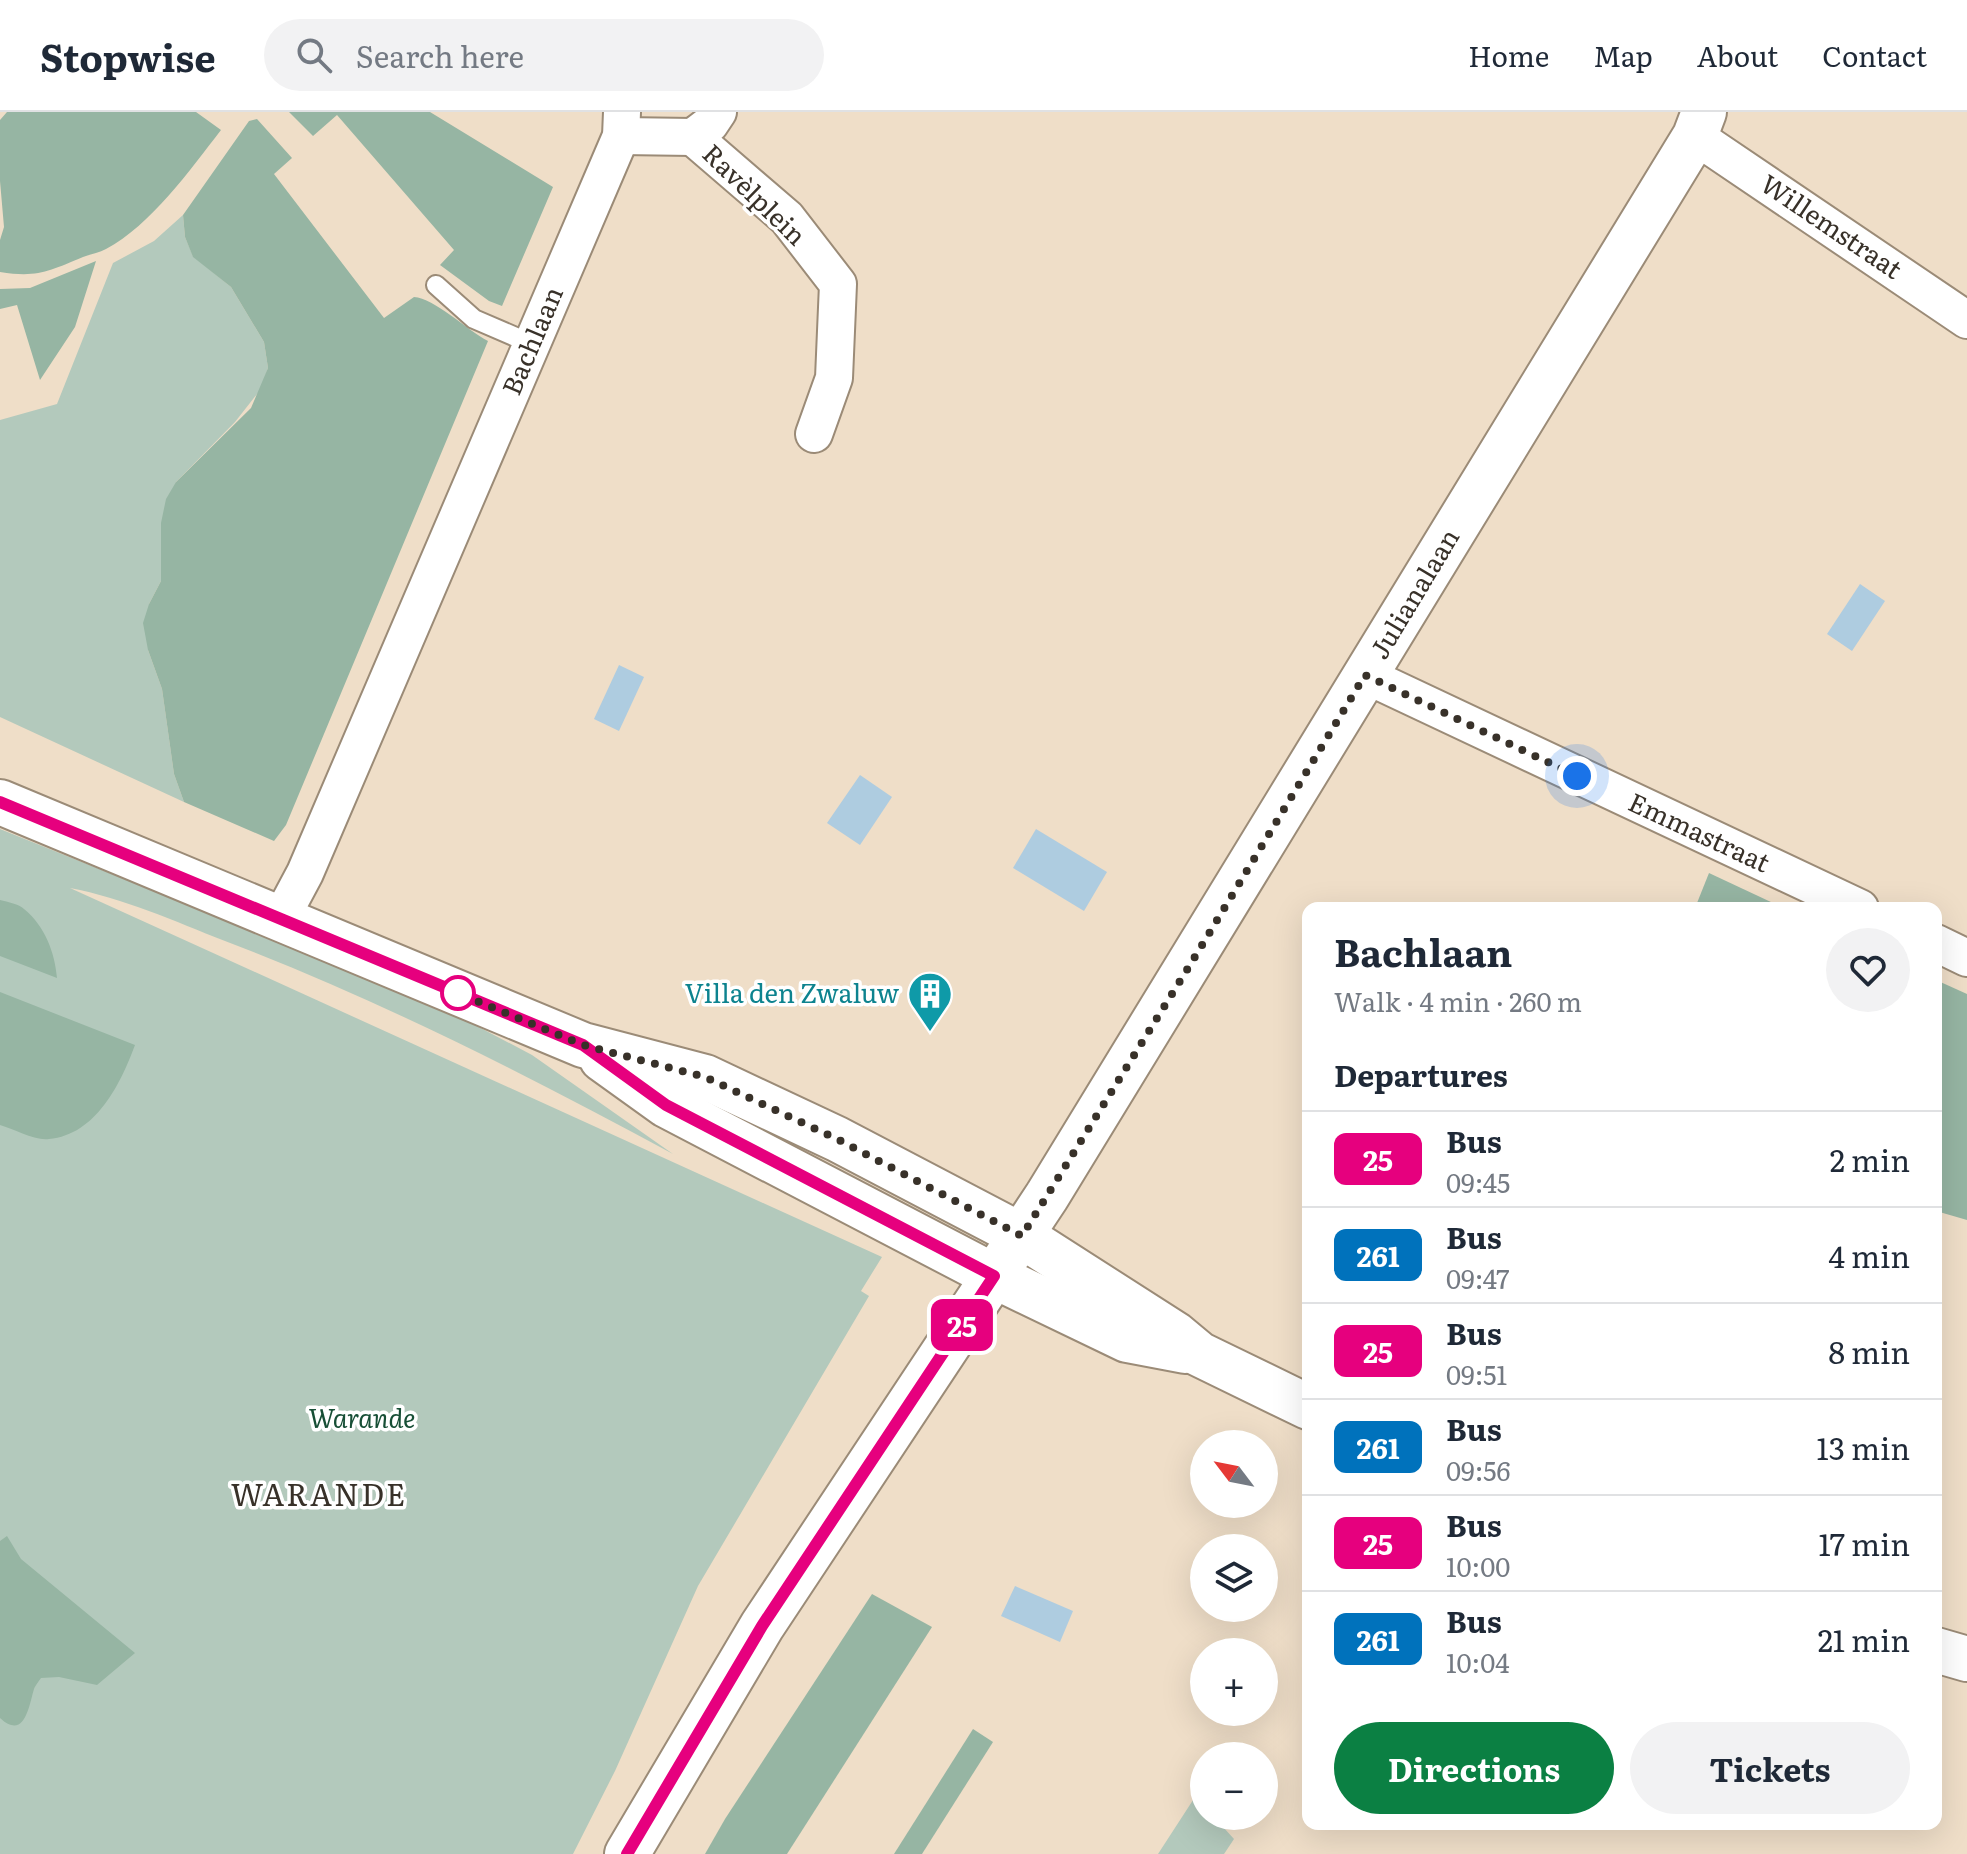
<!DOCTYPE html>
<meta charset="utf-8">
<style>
body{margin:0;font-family:Literata,serif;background:#f2f2f3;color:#1f2937;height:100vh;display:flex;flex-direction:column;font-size:30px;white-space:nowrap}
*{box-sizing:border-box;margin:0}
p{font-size:26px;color:#747a83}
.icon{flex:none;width:44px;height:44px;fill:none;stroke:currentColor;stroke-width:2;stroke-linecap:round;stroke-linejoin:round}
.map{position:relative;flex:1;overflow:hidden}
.panel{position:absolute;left:1302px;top:790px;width:640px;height:928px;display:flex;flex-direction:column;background:#fff;border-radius:16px;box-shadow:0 8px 32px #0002}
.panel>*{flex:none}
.badge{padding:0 16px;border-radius:12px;font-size:28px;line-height:52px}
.needle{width:52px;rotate:302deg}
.tools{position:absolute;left:1190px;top:1318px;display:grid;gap:16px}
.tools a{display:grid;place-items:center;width:88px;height:88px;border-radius:50%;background:#fff;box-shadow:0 8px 32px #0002;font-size:40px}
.you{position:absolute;width:40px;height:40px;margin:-20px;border:6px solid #fff;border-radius:50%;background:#1a73e8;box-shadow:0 0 0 12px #1a73e833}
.map>.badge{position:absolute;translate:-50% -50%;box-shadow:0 0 0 4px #fff}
h2{padding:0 32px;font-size:30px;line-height:72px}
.round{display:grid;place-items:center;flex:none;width:84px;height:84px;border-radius:42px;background:#f2f2f3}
.overview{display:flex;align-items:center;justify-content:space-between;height:136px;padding:0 32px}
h1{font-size:38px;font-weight:700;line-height:60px}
.cta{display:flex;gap:16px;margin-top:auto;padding:16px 32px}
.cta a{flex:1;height:92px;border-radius:48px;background:#0b8043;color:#fff;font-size:32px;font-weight:700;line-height:92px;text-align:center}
.cta a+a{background:#f2f2f3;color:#1f2937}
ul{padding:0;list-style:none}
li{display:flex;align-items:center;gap:24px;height:96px;padding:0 32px;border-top:2px solid #e0e1e3}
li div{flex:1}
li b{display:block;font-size:30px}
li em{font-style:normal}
li .badge{min-width:88px;font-weight:700;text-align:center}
header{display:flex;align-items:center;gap:48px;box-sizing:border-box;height:112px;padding:0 40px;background:#fff;border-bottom:2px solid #e0e1e3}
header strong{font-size:38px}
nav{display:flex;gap:44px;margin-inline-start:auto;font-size:28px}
.search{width:560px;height:72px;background:#f2f2f3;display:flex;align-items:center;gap:20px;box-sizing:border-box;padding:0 28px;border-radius:44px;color:#747a83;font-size:30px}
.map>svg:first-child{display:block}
.green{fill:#b3c9bc}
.forest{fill:#96b5a3}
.water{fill:#aecce0}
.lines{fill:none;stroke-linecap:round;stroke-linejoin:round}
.service-casing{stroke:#9b8b77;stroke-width:22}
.minor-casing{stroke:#9b8b77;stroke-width:40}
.tertiary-casing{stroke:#9b8b77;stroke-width:48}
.secondary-casing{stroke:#9b8b77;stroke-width:48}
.service{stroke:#fff;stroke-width:18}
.minor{stroke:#fff;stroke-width:36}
.tertiary{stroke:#fff;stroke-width:44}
.secondary{stroke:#fff;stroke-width:44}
.line-casing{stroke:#fff;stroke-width:18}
.line{stroke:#e6007e;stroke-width:12}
.walk{stroke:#383129;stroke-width:8;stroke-dasharray:0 14.4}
.stop-dot{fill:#fff;stroke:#e6007e;stroke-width:4}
.labels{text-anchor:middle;stroke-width:7;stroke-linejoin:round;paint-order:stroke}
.street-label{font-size:26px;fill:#383129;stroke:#fff}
.culture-label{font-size:26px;fill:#0d838f;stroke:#fff;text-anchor:end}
.park-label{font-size:26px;font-style:italic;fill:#174f36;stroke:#fff}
.quarter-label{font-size:30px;letter-spacing:2px;fill:#383129;stroke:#fff}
</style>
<header>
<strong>Stopwise</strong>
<div class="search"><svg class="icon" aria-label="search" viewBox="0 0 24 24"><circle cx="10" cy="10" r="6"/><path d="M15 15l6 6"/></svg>Search here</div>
<nav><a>Home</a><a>Map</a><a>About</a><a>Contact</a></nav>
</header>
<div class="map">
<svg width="1967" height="1742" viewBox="0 0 1967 1742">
<rect width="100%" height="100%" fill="#efdec8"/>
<!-- green -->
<g class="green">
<path d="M183 103 185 125 193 144 231 175 264 230 268 256 261 277 235 310 176 370 162 447 161 469 149 492 148 538 162 577 174 662 184 690 0 605V308L57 292 113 151 154 129Z"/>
<path d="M0 717 439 894 532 943 673 1042C528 963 379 888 225 829 174 809 123 786 70 776L882 1145 861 1179 869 1184 698 1474 615 1659 573 1742H0Z"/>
<path d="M1195 1685 1204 1694V1704H1213L1234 1727 1224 1742H1158Z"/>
</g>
<!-- forest -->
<g class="forest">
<path d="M7 0H196L221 18C190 58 151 113 106 137 99 141 90 142 83 145 49 159 38 166 0 160V128L4 115 0 69V8Z"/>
<path d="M289 0H430L553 75 502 194 489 189 440 153 454 138 337 3 313 24Z"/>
<path d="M257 7 292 46 274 62 384 206 414 185C434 186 467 218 488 229L286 713 274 729 184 690 174 662 162 577 148 538 143 511 149 492 161 469V411L166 387 176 370 251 296 268 256 264 230 231 175 193 145 185 125 183 103 249 9Z"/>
<path d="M96 149 75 215 40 268 17 193 0 197V177L30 176Z"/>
<path d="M1709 761 1784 796H1695Z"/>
<path d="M0 788C8 790 19 792 24 797 45 814 55 841 57 866L0 844Z"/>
<path d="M1936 868 1967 882V1108L1936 1099Z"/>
<path d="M0 880 135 933C121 971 96 1023 49 1027 35 1029 14 1017 0 1013Z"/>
<path d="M7 1424 21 1447 135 1541 97 1573 59 1565 41 1566C39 1569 35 1574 34 1577 29 1593 25 1629 0 1606V1429Z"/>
<path d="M872 1482 932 1515 787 1742H705L725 1707Z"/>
<path d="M973 1617 993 1630 922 1742H894Z"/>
</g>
<!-- water -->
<g class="water">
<path d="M1860 472 1885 489 1852 539 1827 522Z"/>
<path d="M619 553 644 565 619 619 594 607Z"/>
<path d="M860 663 892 685 860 733 827 711Z"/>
<path d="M1036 717 1107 760 1084 799 1013 756Z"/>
<path d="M1015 1474 1073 1499 1060 1530 1001 1504Z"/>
</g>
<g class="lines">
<!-- service casing -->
<g class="service-casing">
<path id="service" d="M436 173 474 207 532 232"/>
</g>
<!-- minor casing -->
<g class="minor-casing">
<g id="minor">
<path d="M621 24 693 25 710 12 718 0"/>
<path d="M1695 24 1967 208"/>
<path d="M693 25 787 106 838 172 834 266 814 322"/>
<path d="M1365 563 1860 796"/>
<path d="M281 806 305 761 621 24 622 0"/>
<path d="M1936 831 1967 846"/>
</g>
</g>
<!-- tertiary casing -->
<g class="tertiary-casing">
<g id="tertiary">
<path d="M0 690 583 933 705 965 837 1027 1022 1124 1175 1222 1199 1242 1308 1295"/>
<path d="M602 947 666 993 994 1164 1127 1228 1185 1239"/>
<path d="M1936 1538 1967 1547"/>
</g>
</g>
<!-- secondary casing -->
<g class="secondary-casing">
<path id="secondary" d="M627 1742 762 1514 1047 1084 1695 24 1704 0"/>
</g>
<!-- service -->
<use href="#service" class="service"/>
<!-- minor -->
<use href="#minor" class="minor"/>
<!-- tertiary -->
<use href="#tertiary" class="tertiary"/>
<!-- secondary -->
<use href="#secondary" class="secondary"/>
</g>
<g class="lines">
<!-- line casing -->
<g class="line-casing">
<path id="line" d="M0 690 583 933 666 993 994 1164 762 1514 627 1742"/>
</g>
<!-- line -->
<use href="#line" class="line"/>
<!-- walk -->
<path class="walk" d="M458 881 455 880 583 933 705 965 837 1027 1022 1124 1190 853 1365 563 1577 664"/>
</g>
<!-- icons -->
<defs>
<g id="building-pin" transform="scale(2.3)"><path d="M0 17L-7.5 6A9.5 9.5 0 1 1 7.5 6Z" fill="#0f9aa8" stroke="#fff"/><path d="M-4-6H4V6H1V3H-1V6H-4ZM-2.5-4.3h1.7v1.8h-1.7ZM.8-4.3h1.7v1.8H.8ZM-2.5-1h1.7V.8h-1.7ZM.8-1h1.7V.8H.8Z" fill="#fff"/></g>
</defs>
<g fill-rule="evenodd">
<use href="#building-pin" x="930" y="882"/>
</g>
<!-- markers -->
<circle class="stop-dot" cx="458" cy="881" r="16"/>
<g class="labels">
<!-- street labels -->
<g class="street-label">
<text transform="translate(754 83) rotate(44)" y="9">Ravèlplein</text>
<text transform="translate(1831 115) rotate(34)" y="9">Willemstraat</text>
<text transform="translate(533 229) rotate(-67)" y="9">Bachlaan</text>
<text transform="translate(1415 482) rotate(-59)" y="9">Julianalaan</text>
<text transform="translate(1699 721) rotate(25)" y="9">Emmastraat</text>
</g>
<!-- culture labels -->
<g class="culture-label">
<text x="899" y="891">Villa den Zwaluw</text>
</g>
<!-- park labels -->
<g class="park-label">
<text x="362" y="1316">Warande</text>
</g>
<!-- quarter labels -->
<g class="quarter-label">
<text x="319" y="1394">WARANDE</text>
</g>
</g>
</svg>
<div class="tools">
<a><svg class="needle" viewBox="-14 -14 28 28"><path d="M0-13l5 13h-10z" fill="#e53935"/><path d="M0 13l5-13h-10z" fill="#747a83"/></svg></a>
<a><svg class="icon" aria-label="layers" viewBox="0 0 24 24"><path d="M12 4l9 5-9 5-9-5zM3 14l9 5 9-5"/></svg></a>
<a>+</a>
<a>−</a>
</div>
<div class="you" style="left:1577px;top:664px"></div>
<b class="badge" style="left:962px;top:1213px;background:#e6007e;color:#fff">25</b>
<section class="panel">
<div class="overview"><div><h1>Bachlaan</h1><p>Walk · 4 min · 260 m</p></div><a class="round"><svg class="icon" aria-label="heart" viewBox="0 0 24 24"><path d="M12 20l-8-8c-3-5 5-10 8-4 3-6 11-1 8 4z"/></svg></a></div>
<h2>Departures</h2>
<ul>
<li><span class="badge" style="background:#e6007e;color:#fff">25</span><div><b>Bus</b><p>09:45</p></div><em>2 min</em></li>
<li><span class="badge" style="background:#0072bc;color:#fff">261</span><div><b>Bus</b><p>09:47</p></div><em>4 min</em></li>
<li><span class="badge" style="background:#e6007e;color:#fff">25</span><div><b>Bus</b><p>09:51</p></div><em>8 min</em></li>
<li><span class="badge" style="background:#0072bc;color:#fff">261</span><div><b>Bus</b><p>09:56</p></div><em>13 min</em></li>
<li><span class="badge" style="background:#e6007e;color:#fff">25</span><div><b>Bus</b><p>10:00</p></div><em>17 min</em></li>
<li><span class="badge" style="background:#0072bc;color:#fff">261</span><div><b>Bus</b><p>10:04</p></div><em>21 min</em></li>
</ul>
<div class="cta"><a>Directions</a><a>Tickets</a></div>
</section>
</div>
